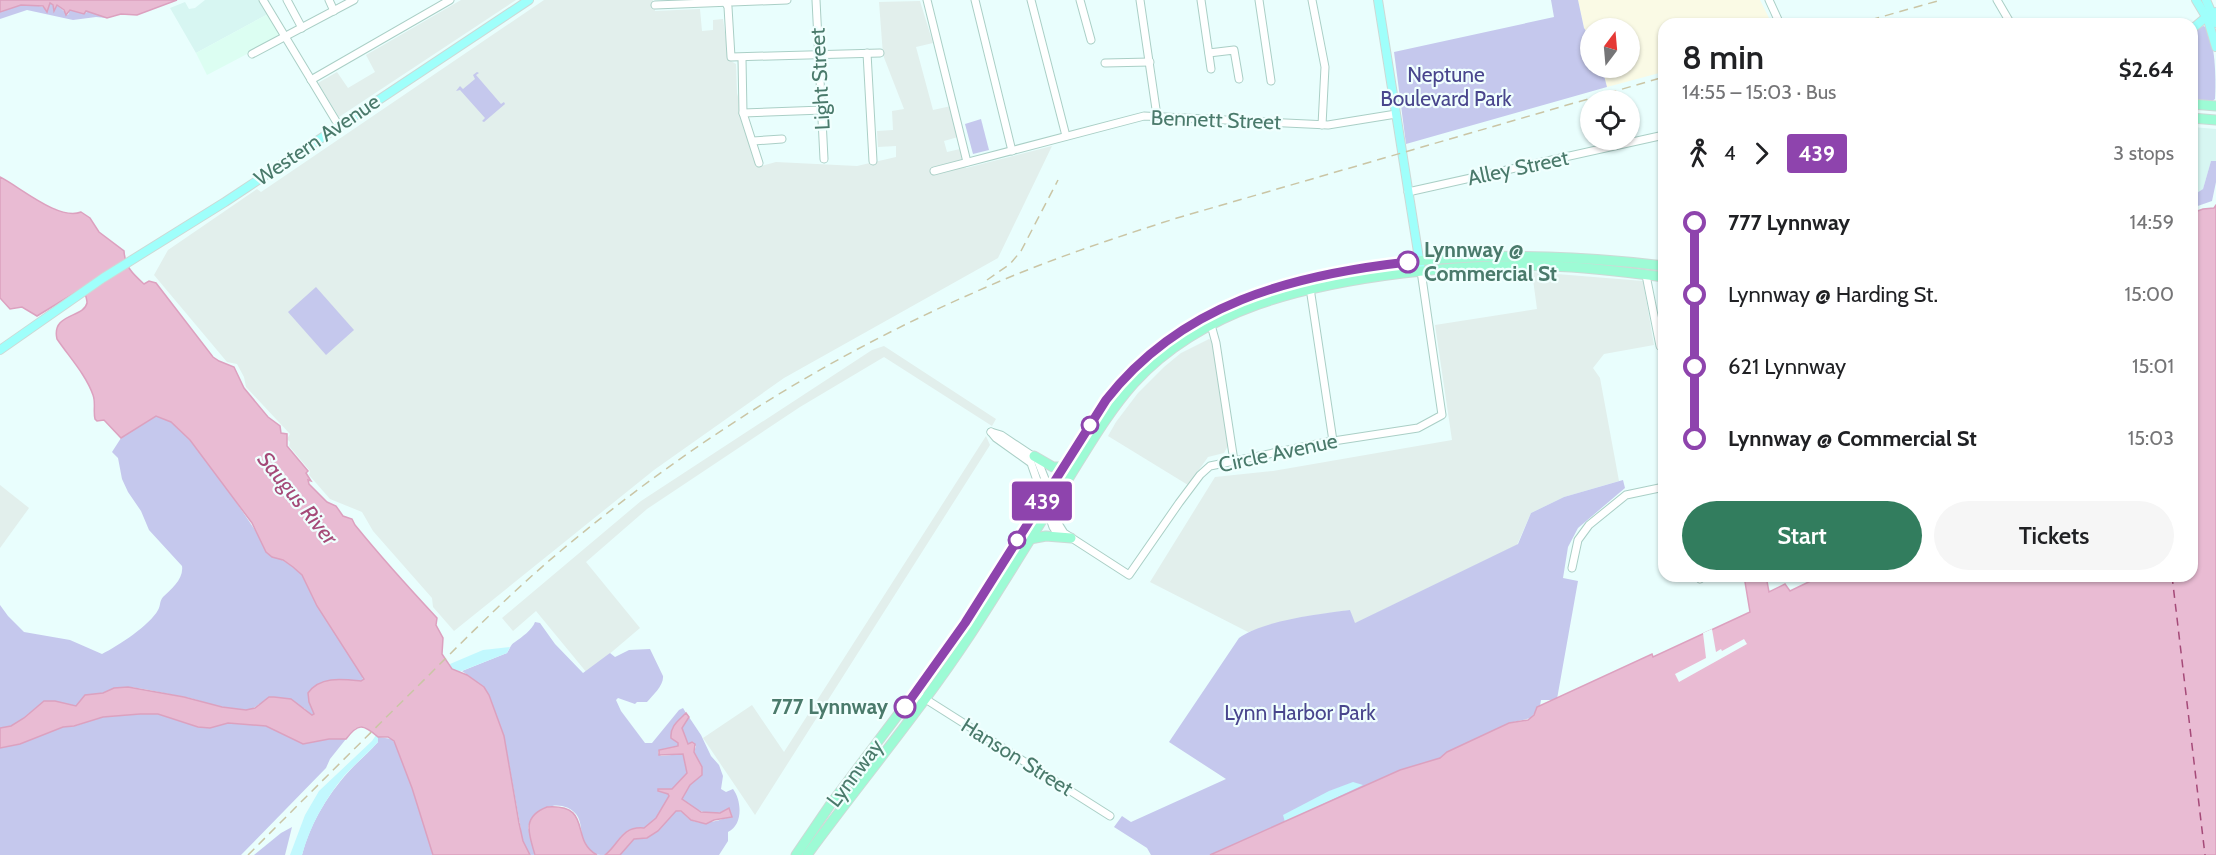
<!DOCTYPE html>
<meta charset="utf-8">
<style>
body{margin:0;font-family:Cabin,sans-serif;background:#f6f6f6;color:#202124;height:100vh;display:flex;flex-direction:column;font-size:22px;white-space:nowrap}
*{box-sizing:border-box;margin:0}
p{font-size:20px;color:#757577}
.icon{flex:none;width:33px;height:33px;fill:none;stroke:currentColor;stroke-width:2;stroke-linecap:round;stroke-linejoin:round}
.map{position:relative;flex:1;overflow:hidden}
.sheet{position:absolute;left:1658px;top:18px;width:540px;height:564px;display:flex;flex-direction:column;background:#fff;border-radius:18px;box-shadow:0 2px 4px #0004}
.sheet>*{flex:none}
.badge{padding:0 12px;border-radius:4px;font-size:21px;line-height:39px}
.needle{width:39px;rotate:16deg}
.buttons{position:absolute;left:1580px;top:18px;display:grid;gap:12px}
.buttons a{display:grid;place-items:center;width:60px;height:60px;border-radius:50%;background:#fff;box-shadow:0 2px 4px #0004;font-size:30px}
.map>.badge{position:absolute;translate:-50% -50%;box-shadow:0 0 0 3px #fff}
.legs{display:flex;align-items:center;gap:9px;height:66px;padding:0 24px;font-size:20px}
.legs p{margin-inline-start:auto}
.head{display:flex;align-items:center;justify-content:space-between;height:102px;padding:0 24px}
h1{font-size:33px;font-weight:600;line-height:45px}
.action{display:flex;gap:12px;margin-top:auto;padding:12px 24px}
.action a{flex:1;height:69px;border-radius:36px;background:#327d5e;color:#fff;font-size:24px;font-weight:600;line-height:69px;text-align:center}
.action a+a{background:#f6f6f6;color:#202124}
ul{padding:0 24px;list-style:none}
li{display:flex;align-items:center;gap:21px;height:72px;font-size:22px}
li i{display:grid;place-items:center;width:9px;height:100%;margin:0 8px;background:currentColor}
li i::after{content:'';width:15px;height:15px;margin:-8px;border:4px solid;border-radius:50%;background:#fff}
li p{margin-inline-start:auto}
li:first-child i{background:linear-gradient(#0000 50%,currentColor 0)}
li:last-child i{background:linear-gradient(currentColor 50%,#0000 0)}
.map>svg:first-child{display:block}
.residential{fill:#d7f6f2}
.commercial{fill:#dcfef2}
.industrial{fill:#e2efec}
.education{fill:#fafae5}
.green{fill:#c5c8ed}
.sand{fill:#c2f8fe}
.water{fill:#e9bbd3;stroke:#dca1bf;stroke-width:1.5}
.pier{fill:#e9fefd}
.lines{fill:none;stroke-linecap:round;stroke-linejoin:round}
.ferry{stroke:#a54a78;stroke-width:1.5;stroke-dasharray:8 6;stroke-linecap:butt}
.minor-casing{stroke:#aacfc6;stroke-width:9}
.major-casing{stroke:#ccdad6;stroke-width:10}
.highway-casing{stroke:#ccdad6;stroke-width:11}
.minor{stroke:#fff;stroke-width:7}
.major{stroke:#9ffffb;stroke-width:8}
.highway{stroke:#9dfbd5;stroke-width:9}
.rail{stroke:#cac5a5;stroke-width:1.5;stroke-dasharray:9 6;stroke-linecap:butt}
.line-1-casing{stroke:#fff;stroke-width:14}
.line-1{stroke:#8e44ad;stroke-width:9}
.stop-1-dot{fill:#fff;stroke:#8e44ad;stroke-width:3}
.labels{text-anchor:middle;stroke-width:4.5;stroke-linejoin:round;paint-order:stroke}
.park-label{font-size:21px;fill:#49468d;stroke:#f0fffe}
.street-label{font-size:21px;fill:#4a7a6b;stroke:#f0fffe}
.stop-label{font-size:21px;font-weight:bold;fill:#4a7a6b;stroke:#f0fffe;text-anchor:start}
.water-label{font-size:22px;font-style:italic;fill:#a54a78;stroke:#f0fffe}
</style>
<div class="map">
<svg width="2216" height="855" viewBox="0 0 2216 855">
<rect width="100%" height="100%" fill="#e9fefd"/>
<!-- residential -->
<g class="residential">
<path d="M205 0H260L268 14 196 53 170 8 185 2 189 9 195 8Z"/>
<path d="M2192 127 2216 129V161H2211L2203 189 2192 196Z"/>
</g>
<!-- commercial -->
<path class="commercial" d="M268 14 281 36 207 75 196 53Z"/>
<!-- industrial -->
<g class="industrial">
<path d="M461 0H516L339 117 318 83 337 72 348 88 375 72 366 55Z"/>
<path d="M544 0H653L655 11 700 9 702 31 713 30V20L723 19 729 60 736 64 737 93 757 167 776 162 857 166 896 157V146L878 147 877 131 893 130 892 111 904 109 883 55 879 2 920 1 933 43 916 47 933 110 951 106 958 137 944 141 947 152 960 149 966 168 1052 146 998 258 784 378 654 470 454 631 433 607 432 598 373 531 362 512 330 499 309 475 310 471 289 446 290 442 287 439 290 434 246 387 244 377 237 364 227 362 154 275 168 250 257 189 261 192Z"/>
<path d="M1532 272 1643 281 1654 345 1604 354 1593 368 1600 378 1619 481 1564 497 1531 513 1517 545 1354 624 1350 610 1303 617 1248 632 1150 582 1215 477 1273 471 1452 440 1435 325 1537 309Z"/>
<path d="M1209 339 1213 342 1229 444 1224 453 1208 457 1188 485 1108 436 1116 422 1138 393 1164 367 1181 353Z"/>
<path d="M884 346 996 419 992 426 884 357 800 407 647 509 586 562 640 628 587 673 536 611 513 631 502 618 641 501 872 350Z"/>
<path d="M986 436 990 445 755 815 703 738 752 705 784 752Z"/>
<path d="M0 485 29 508 0 548Z"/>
</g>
<!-- education -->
<path class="education" d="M1578 0H1760L1772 24H1664L1663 72 1607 87 1602 68H1629V28H1590V37L1584 28Z"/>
<!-- green -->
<g class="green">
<path d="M143 0H177L137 15 121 14 107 18 96 17 73 20 27 10 0 19V6C14 4 29 3 43 7L47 11 50 3 53 5 54 11 57 5 68 15 70 10 84 13 91 11 106 17Z"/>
<path d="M1551 0H1578L1584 28 1590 37V68H1602L1607 87 1406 144 1394 52 1554 17Z"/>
<path d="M2204 26C2216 38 2216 81 2215 99L2211 102 2192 101V34L2199 27Z"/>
<path d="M477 72 479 73 476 75 501 104 504 102 505 104 484 122 482 121 485 118 460 90 456 91 460 86 463 89 475 79 473 75Z"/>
<path d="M981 119 989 150 973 154 965 124Z"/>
<path d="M2211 161H2216V182L2212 201 2192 208V196L2203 189Z"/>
<path d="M316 287 354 330 326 355 288 312Z"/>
<path d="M156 416 171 422 190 440 226 487 259 536 279 558 293 567 302 575 317 606 362 673 363 681 334 680 309 702 314 715H312L304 708 259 704C243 721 204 700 185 697 165 694 145 688 126 687 116 687 112 691 104 693 98 695 91 694 86 695L76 706 55 701 39 705 24 718 11 726 0 728V605L8 616 24 632 70 640 102 654C118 646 150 625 158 610 161 605 159 602 163 597 171 589 184 579 182 566L149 530 141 511 128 492 122 479 118 458 112 452 121 438Z"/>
<path d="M1623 480 1625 488 1578 528 1568 547 1563 578 1578 581 1557 699 1550 702 1551 700H1541L1540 706 1531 718 1509 723 1447 752 1440 758 1400 771 1210 855H1151L1147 848 1114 827 1122 816 1131 822 1226 779 1169 742 1239 638C1265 620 1319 614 1350 610L1355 623 1518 544 1531 513 1564 497Z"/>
<path d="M535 622 540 623 555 644 583 673 610 653 615 657 629 650 650 649 663 676C664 685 653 695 647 702H637L635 704 618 698 616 700 621 711 645 743H652L679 710 683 708 686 713C678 721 670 726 671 738L678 743V746L659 750 658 753 661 756 683 754 687 773 672 790 658 789V791L668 794 669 796 656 818 644 828C621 826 620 842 606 855 598 855 594 855 588 850 579 840 584 824 576 814 562 798 533 806 528 828L547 855H504L521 830 504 736 489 695 484 687 462 671 507 653C510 649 510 645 515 642 522 637 532 630 535 622Z"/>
<path d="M140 714H158L198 727 228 723 266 726 303 744 329 739H346L330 759 326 768 241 855H0V748L20 744 63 727 75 726 103 717Z"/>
<path d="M689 717 701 735 711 756 719 765 723 776 721 789 726 792 733 789C742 801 743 825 728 832V841L719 855H620L634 839 647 838 658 831 676 811C684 811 683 814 688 818 701 828 719 820 732 816L729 808C711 820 695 810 682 799L690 785 702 775V767L694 752 696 746 688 744 682 728Z"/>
<path d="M378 737 392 739 396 745 412 788 433 855H302C311 821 330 791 354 766 362 758 370 751 378 742Z"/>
<path d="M292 827 285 855H254L281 833Z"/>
</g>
<!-- sand -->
<g class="sand">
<path d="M510 647 507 653 459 672 452 669 450 664 483 650Z"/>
<path d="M376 735 378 737V742C367 754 355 764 344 776 325 799 310 826 302 855H290L305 815 319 791 372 741Z"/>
<path d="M1353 782 1363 785 1285 822 1283 815 1329 791Z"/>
</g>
<!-- water -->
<g class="water">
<path d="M0 0H177L137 15 121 14 107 18 86 11 84 14 70 10 66 15 64 10 57 5 54 11 53 5 50 3 47 12 43 6 21 5 0 12Z"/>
<path d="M0 177C20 187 59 221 81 212L90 218 99 232 124 251C125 267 133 274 144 284L149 281 156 283 213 357 219 361 234 367 244 388 268 417 280 426 281 433 287 434V446L308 471 306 473 311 481 308 480 309 484 327 502 336 506 343 516 352 519 355 525C381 557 409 588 437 618L436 625 443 638 442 654 452 669 467 675 484 687 489 695 504 736 519 823 523 841 530 855H433L412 788 394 741 388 737H378C363 724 358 723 346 739H329L303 744 266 726 228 723 210 728 198 727 158 714H140L103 717 74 726 63 727 20 744 0 748V728L11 726 24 718 44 701H55L76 706 85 695 103 693 114 688 128 687 184 697 222 707 246 710 255 708 269 697H274L291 699 312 715 314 714 309 702 308 693C320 676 342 679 361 681L364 679 317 606 302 575 293 567 283 560 272 557 266 552 252 523 190 440 171 422 156 416 121 438 104 420 97 421 95 419C93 411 96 403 93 395 86 375 70 358 57 339 51 313 84 318 87 303 87 298 84 291 83 288L37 316 22 307 10 309 0 298Z"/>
<path d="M2216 205V855H1210L1400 770 1440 758 1447 752 1509 723 1528 720 1534 715 1537 707 1652 654 1653 657 1750 612 1744 576H1766L1769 592 1785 584 1790 591 1821 576H2192V213L2203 209 2214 208Z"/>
<path d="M686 713 689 717 682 728 688 744 692 742 695 744 694 752 702 767V775L690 785 682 799 701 812 720 813 729 808 732 817 714 820 706 824 691 820 681 811H676L658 831 647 838 634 839 620 855H605C620 843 621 826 644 828L656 818 669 796 668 794 658 791V789H672L687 773 683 754 659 755V750L678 746V743L671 738C670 726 678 721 686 713Z"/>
<path d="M547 807C594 804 569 840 597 855H535C529 834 521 817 547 807Z"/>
</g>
<!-- pier -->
<path class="pier" d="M1712 629 1716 652 1721 649 1722 651 1744 639 1747 644 1679 682 1675 674 1706 658 1703 633Z"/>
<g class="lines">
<!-- ferry -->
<path class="ferry" d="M2172 576 2205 855"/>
<!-- minor casing -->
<g class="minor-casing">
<g id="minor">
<path d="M263 0 339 126"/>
<path d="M287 0 302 28"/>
<path d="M329 0 334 11"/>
<path d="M724 0 728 7 731 57 880 53"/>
<path d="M816 0 824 159"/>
<path d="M927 0 967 162"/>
<path d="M975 0 1012 151"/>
<path d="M1031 0 1066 136"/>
<path d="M1080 0 1091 40"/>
<path d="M1140 0 1157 116"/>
<path d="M1201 0 1211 69"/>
<path d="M1259 0 1271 81"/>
<path d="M1312 0 1325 67 1322 125"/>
<path d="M1769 0 1780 24"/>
<path d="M1997 0 2011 24"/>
<path d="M655 5 787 0"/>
<path d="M867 53 873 161"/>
<path d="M1209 53 1234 50 1239 79"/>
<path d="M252 54 354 0"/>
<path d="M742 59 743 113 759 163"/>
<path d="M1105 63 1150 62"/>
<path d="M311 80 450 0"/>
<path d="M743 113 823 110"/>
<path d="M753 141 782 139"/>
<path d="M934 171 1144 116 1328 125 1396 114"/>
<path d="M1408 192 1664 135"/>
<path d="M1646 275 1660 346"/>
<path d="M1310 288 1333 441"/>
<path d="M1211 325 1216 343 1234 461"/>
<path d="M991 432 1001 435 1037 459 1049 489 1059 525 1064 533 1129 575 1179 503 1200 475 1210 466 1327 442 1418 428 1442 415 1421 271"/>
<path d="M991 432 996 438 1031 463 1053 527 1057 533 1063 536"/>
<path d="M1572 568 1578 540 1589 525 1626 495 1664 487"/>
<path d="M1698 576 1700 579"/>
<path d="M916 693 1110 816"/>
</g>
</g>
<!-- major casing -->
<g class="major-casing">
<g id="major">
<path d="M1378 0 1421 271"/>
<path d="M2196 0 2208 20 2216 47"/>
<path d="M2206 0 2216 23"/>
<path d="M2192 29 2205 18 2216 12"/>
<path d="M0 350 103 278 225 202 529 0"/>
</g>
</g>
<!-- highway casing -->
<g class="highway-casing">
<g id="highway">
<path d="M2192 104 2216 106"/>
<path d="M2192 118 2216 120"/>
<path d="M1034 456 1053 467H1063"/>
<path d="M1030 539 1046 536 1071 538"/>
<path d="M796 855 830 805 949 647 1106 400C1173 313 1269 282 1374 266 1471 252 1567 254 1664 266"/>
<path d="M807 855C861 781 920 711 970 635 1004 583 1036 529 1070 476 1090 444 1109 411 1134 383 1203 308 1306 285 1403 273 1451 267 1501 264 1550 266 1588 267 1626 272 1664 277"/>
</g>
</g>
<!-- minor -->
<use href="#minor" class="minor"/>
<!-- major -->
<use href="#major" class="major"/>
<!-- highway -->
<use href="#highway" class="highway"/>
<!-- rail -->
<g class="rail">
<path d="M1856 24 1941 0"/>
<path d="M987 280 1010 264 1021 251 1058 180"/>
<path d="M248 855C307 796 367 736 427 677 473 631 519 585 569 544 692 442 827 357 973 293 1039 263 1108 240 1177 218L1664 77"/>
</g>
</g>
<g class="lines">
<!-- line-1 casing -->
<g class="line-1-casing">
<path id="line-1" d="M905 707 965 623 1106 400C1181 304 1291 275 1408 262"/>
</g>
<!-- line-1 -->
<use href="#line-1" class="line-1"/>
</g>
<!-- markers -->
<g class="stop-1-dot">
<circle cx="1408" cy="262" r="10"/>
<circle cx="1090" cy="425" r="8"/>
<circle cx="1017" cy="540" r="8"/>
<circle cx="905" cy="707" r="10"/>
</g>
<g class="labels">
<!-- park labels -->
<g class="park-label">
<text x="1446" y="82">Neptune<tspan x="1446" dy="24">Boulevard Park</tspan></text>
<text x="1300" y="720">Lynn Harbor Park</text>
</g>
<!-- street labels -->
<g class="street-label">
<text transform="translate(820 79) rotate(-93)" y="7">Light Street</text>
<text transform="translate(1216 120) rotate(2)" y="7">Bennett Street</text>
<text transform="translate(317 140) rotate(-34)" y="7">Western Avenue</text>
<text transform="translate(1518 168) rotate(-12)" y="7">Alley Street</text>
<text transform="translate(1278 453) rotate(-12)" y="7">Circle Avenue</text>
<text transform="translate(1017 757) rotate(32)" y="7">Hanson Street</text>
<text transform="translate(855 773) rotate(-53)" y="7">Lynnway</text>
</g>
<!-- stop labels -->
<g class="stop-label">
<text x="1424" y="257">Lynnway @<tspan x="1424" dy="24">Commercial St</tspan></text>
<text x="888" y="714" text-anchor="end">777 Lynnway</text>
</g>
<!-- water labels -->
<g class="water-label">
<text transform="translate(298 498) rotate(51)" y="8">Saugus River</text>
</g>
</g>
</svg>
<div class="buttons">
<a><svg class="needle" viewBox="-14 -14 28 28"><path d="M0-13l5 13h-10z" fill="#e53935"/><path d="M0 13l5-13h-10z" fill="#757577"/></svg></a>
<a><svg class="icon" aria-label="locate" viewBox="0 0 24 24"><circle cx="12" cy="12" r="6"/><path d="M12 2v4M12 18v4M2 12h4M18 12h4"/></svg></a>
</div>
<b class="badge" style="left:1042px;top:501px;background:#8e44ad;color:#fff">439</b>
<section class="sheet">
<div class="head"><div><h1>8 min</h1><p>14:55 – 15:03 · Bus</p></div><b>$2.64</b></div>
<div class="legs"><svg class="icon" aria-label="walk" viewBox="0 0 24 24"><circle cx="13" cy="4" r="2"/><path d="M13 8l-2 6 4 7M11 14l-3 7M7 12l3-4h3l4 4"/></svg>4<svg class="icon" aria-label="forward" viewBox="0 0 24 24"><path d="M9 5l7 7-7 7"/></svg><b class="badge" style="background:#8e44ad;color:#fff">439</b><p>3 stops</p></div>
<ul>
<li><i style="color:#8e44ad"></i><b>777 Lynnway</b><p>14:59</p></li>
<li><i style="color:#8e44ad"></i><span>Lynnway @ Harding St.</span><p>15:00</p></li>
<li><i style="color:#8e44ad"></i><span>621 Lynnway</span><p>15:01</p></li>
<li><i style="color:#8e44ad"></i><b>Lynnway @ Commercial St</b><p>15:03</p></li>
</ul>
<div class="action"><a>Start</a><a>Tickets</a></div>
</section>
</div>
